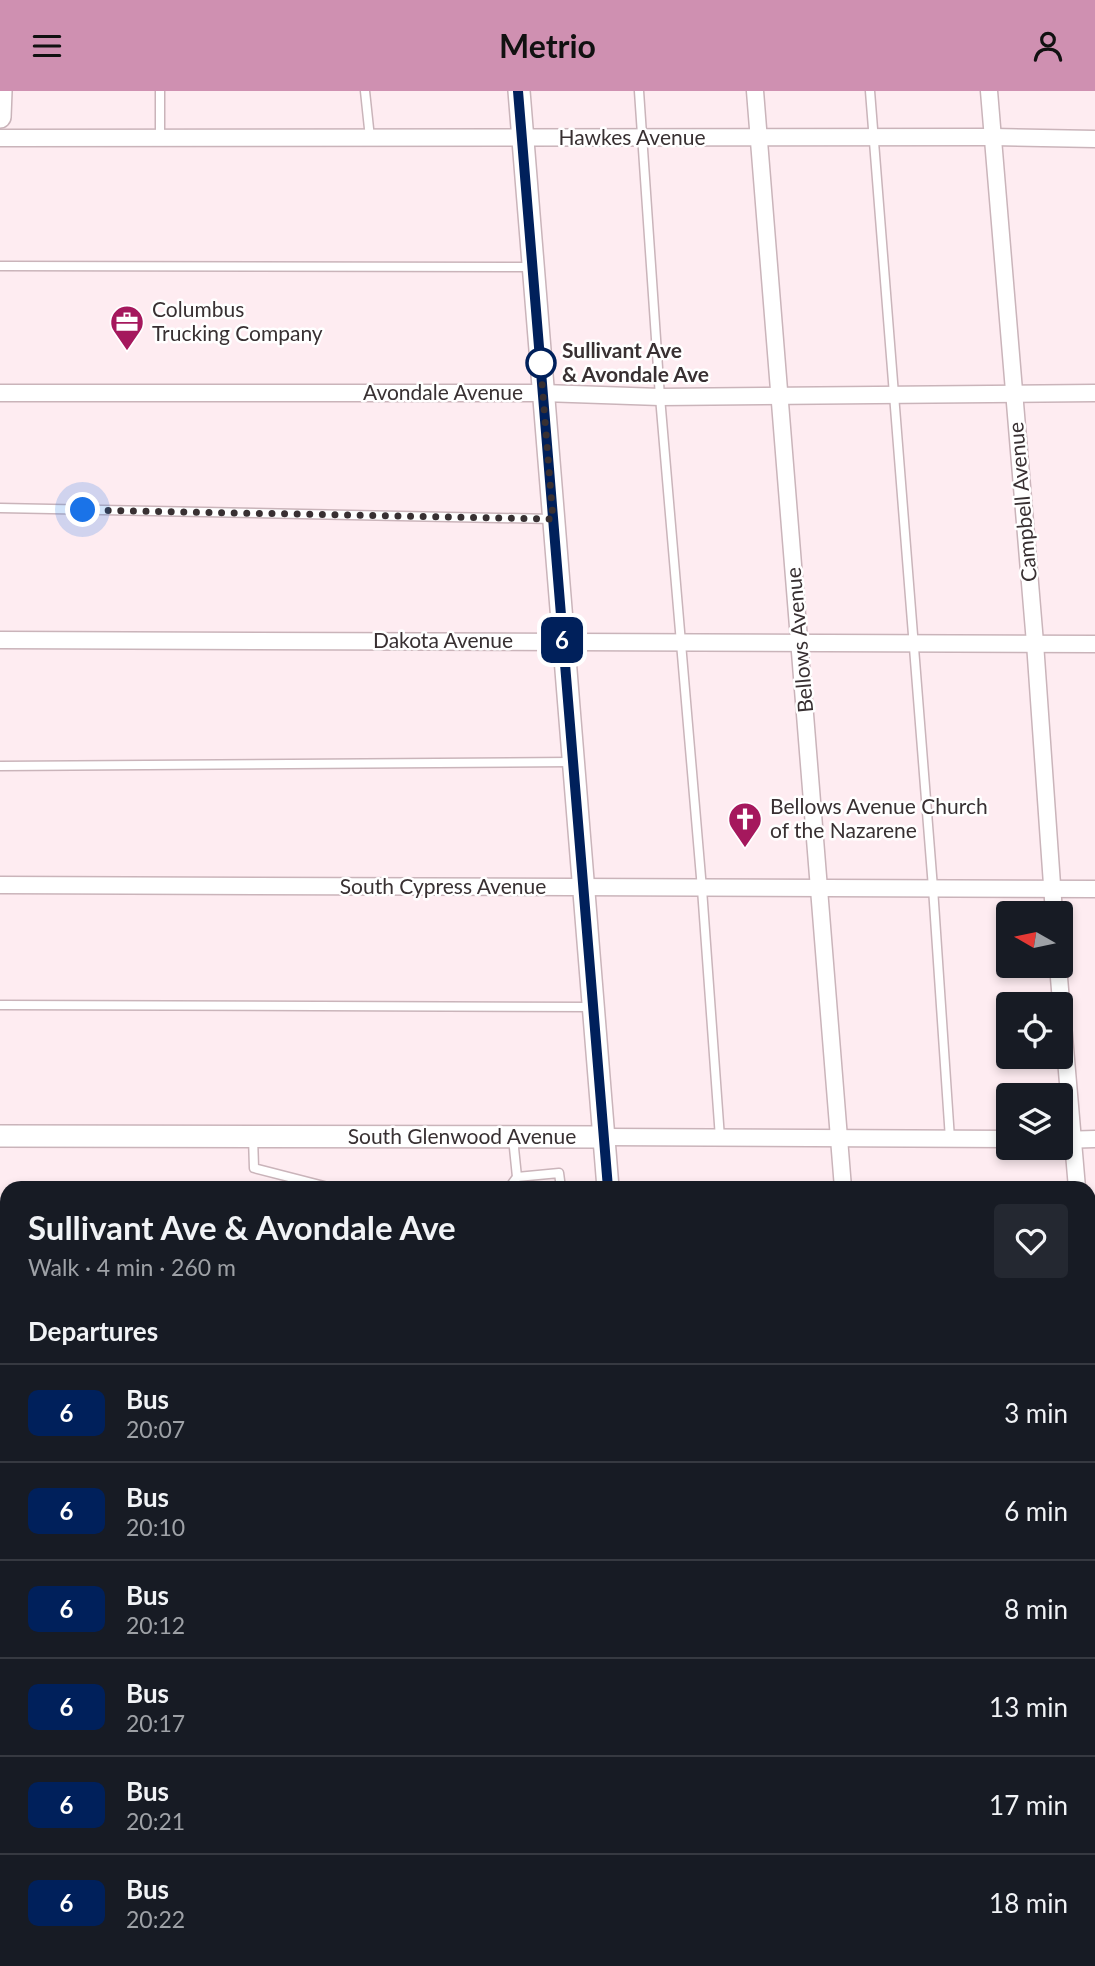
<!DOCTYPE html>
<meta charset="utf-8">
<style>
body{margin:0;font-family:Lato,sans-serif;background:#242831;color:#f1f3f6;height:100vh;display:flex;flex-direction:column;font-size:26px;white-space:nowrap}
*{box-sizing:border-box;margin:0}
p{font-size:23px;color:#9ea1a6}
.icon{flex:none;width:38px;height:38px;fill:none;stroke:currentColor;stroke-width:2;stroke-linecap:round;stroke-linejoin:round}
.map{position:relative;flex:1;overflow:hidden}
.details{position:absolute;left:0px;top:1090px;width:1096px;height:786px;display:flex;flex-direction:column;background:#171b24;border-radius:21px 21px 0 0;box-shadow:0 4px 10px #0003}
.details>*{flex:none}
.badge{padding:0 14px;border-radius:10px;font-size:24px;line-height:46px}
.needle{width:46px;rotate:279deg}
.fabs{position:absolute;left:996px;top:810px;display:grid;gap:14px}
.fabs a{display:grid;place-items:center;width:77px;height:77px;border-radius:7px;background:#171b24;box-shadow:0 4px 10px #0003;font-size:35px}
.you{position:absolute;width:35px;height:35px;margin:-18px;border:5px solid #fff;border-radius:50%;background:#1a73e8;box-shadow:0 0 0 10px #1a73e833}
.map>.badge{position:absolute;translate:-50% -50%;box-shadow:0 0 0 4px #fff}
h2{padding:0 28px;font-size:26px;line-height:63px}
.round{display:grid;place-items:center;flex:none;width:74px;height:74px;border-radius:7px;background:#242831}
.headline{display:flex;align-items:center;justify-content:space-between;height:119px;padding:0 28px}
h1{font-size:33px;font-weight:700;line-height:52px}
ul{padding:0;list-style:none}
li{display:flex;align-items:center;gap:21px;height:98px;padding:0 28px;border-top:2px solid #363941}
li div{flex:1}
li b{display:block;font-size:26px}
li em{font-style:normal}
li .badge{min-width:77px;font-weight:700;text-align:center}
header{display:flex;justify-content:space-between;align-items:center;height:91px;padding:0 28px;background:#cf90b1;color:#111;font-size:32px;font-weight:700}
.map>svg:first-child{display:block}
.green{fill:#f8c8d7}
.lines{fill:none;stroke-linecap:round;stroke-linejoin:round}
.lane-casing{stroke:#cab4ba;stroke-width:11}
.street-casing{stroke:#cab4ba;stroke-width:19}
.secondary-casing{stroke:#cab4ba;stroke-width:24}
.lane{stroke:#fff;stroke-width:8}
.street{stroke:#fff;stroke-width:16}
.secondary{stroke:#fff;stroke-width:21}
.rail{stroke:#a39699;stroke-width:5;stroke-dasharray:14 7;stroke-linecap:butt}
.line-casing{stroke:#fff;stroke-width:16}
.line{stroke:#00205b;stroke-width:10}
.walk{stroke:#383032;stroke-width:7;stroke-dasharray:0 12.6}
.stop-dot{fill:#fff;stroke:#00205b;stroke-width:3.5}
.labels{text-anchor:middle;stroke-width:5;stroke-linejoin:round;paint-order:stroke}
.street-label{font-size:21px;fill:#383032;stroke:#fff}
.poi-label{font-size:21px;fill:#383032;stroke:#fff;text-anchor:start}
.stop-label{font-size:21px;font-weight:bold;fill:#383032;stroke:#fff;text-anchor:start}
</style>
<header><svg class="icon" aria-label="menu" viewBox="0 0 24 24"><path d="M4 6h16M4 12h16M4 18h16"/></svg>Metrio<svg class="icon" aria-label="person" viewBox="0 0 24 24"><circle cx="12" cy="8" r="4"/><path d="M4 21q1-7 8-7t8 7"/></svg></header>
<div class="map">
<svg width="1095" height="1875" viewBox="0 0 1095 1875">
<rect width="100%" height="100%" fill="#feecf1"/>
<!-- green -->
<g class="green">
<path d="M0 1133H7V1173L0 1172Z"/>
<rect x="0" y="1191" width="7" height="39"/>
<path d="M1088 1720 1095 1724V1829L1089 1820Z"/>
<path d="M1089 1854 1095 1863V1875H1068L1064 1869H1088Z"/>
<path d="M545 1869H646L647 1875H545Z"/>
</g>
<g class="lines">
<!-- lane casing -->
<g class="lane-casing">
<g id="lane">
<path d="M160 0V47"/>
<path d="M365 0 370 47"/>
<path d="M639 0 660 306 702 798 720 1047"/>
<path d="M870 0 933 797 950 1048"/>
<path d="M0 175 533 176"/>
<path d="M0 417 553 428"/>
<path d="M0 675 571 671"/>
<path d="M0 914 592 916"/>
<path d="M253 1046 254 1077 332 1097"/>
<path d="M517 1086 559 1082 561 1097"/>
<path d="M509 1097 517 1086 513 1047"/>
<path d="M1088 1173H1095"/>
<path d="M0 1257 7 1253"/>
<path d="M1088 1399H1095"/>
<path d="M0 1510H7"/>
<path d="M0 1835H7"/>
<path d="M787 1869V1875"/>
</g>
</g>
<!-- street casing -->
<g class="street-casing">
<g id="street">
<path d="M755 0 843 1097"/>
<path d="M989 0 1035 552 1054 822"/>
<path d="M0 47 993 46 1095 48"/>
<path d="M0 302H543L660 306 1095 302"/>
<path d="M0 549 1095 553"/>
<path d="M0 794 1095 798"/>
<path d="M1058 875 1077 1097"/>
<path d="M604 1046 1008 1048"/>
<path d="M1060 1049 1095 1048"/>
<path d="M1088 1251 1095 1343"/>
<path d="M0 1382H7"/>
<path d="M1088 1517H1095"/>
<path d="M0 1632H7"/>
<path d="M0 1713H7"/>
</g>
</g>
<!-- secondary casing -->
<g class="secondary-casing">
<g id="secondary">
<path d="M519 0 608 1097"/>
<path d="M0 26 1 0"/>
<path d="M0 1045 604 1046"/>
<path d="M669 1869V1875"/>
</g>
</g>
<!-- lane -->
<use href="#lane" class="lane"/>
<!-- street -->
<use href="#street" class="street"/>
<!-- secondary -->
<use href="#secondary" class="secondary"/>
<!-- rail -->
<g class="rail">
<path d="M0 1182H7"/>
<path d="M1088 1838 1095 1847"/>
</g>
</g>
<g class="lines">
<!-- line casing -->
<g class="line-casing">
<path id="line" d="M518 0 608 1097"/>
</g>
<!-- line -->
<use href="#line" class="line"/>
<!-- walk -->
<path class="walk" d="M83 419 553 428 540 267 541 272"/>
</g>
<!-- icons -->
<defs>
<g id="office-pin" transform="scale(1.75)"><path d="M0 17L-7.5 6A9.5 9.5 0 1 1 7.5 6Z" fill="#a5185d" stroke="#fff"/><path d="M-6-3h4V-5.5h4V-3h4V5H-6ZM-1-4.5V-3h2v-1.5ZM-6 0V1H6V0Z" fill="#fff"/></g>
<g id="church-pin" transform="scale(1.75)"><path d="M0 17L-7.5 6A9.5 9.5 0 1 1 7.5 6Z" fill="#a5185d" stroke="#fff"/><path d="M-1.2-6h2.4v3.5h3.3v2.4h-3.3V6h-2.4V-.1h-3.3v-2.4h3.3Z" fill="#fff"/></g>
</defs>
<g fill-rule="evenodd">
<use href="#office-pin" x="127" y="231"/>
<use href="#church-pin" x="745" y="728"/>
</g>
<!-- markers -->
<circle class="stop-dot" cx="541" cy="272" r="14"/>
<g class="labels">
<!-- street labels -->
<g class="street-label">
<text x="632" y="54">Hawkes Avenue</text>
<text x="443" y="309">Avondale Avenue</text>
<text transform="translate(1023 411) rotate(-95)" y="7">Campbell Avenue</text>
<text transform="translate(800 549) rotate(-95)" y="7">Bellows Avenue</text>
<text x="443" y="557">Dakota Avenue</text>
<text x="443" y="803">South Cypress Avenue</text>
<text x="462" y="1053">South Glenwood Avenue</text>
</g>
<!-- poi labels -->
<g class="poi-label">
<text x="152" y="226">Columbus<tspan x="152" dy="24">Trucking Company</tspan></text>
<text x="770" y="723">Bellows Avenue Church<tspan x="770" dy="24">of the Nazarene</tspan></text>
</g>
<!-- stop labels -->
<g class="stop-label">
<text x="562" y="267">Sullivant Ave<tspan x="562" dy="24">&amp; Avondale Ave</tspan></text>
</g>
</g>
</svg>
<div class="fabs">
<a><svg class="needle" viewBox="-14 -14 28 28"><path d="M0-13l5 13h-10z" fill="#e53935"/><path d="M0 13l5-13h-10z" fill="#9ea1a6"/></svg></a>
<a><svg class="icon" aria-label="locate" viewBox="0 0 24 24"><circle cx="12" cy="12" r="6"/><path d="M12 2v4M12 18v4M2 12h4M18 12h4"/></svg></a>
<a><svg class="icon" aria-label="layers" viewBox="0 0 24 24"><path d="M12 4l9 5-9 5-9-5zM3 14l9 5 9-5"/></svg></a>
</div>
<div class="you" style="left:83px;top:419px"></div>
<b class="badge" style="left:562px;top:549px;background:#00205b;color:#fff">6</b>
<section class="details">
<div class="headline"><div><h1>Sullivant Ave &amp; Avondale Ave</h1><p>Walk · 4 min · 260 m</p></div><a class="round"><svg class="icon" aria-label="heart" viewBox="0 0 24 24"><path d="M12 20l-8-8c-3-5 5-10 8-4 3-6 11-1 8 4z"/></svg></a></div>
<h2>Departures</h2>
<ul>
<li><span class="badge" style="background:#00205b;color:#fff">6</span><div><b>Bus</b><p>20:07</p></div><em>3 min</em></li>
<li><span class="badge" style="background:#00205b;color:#fff">6</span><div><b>Bus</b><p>20:10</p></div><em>6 min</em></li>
<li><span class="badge" style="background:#00205b;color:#fff">6</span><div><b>Bus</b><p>20:12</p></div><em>8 min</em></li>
<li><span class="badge" style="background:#00205b;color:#fff">6</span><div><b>Bus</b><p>20:17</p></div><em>13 min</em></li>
<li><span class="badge" style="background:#00205b;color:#fff">6</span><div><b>Bus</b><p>20:21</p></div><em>17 min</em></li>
<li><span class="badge" style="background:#00205b;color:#fff">6</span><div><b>Bus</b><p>20:22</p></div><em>18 min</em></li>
</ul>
</section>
</div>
